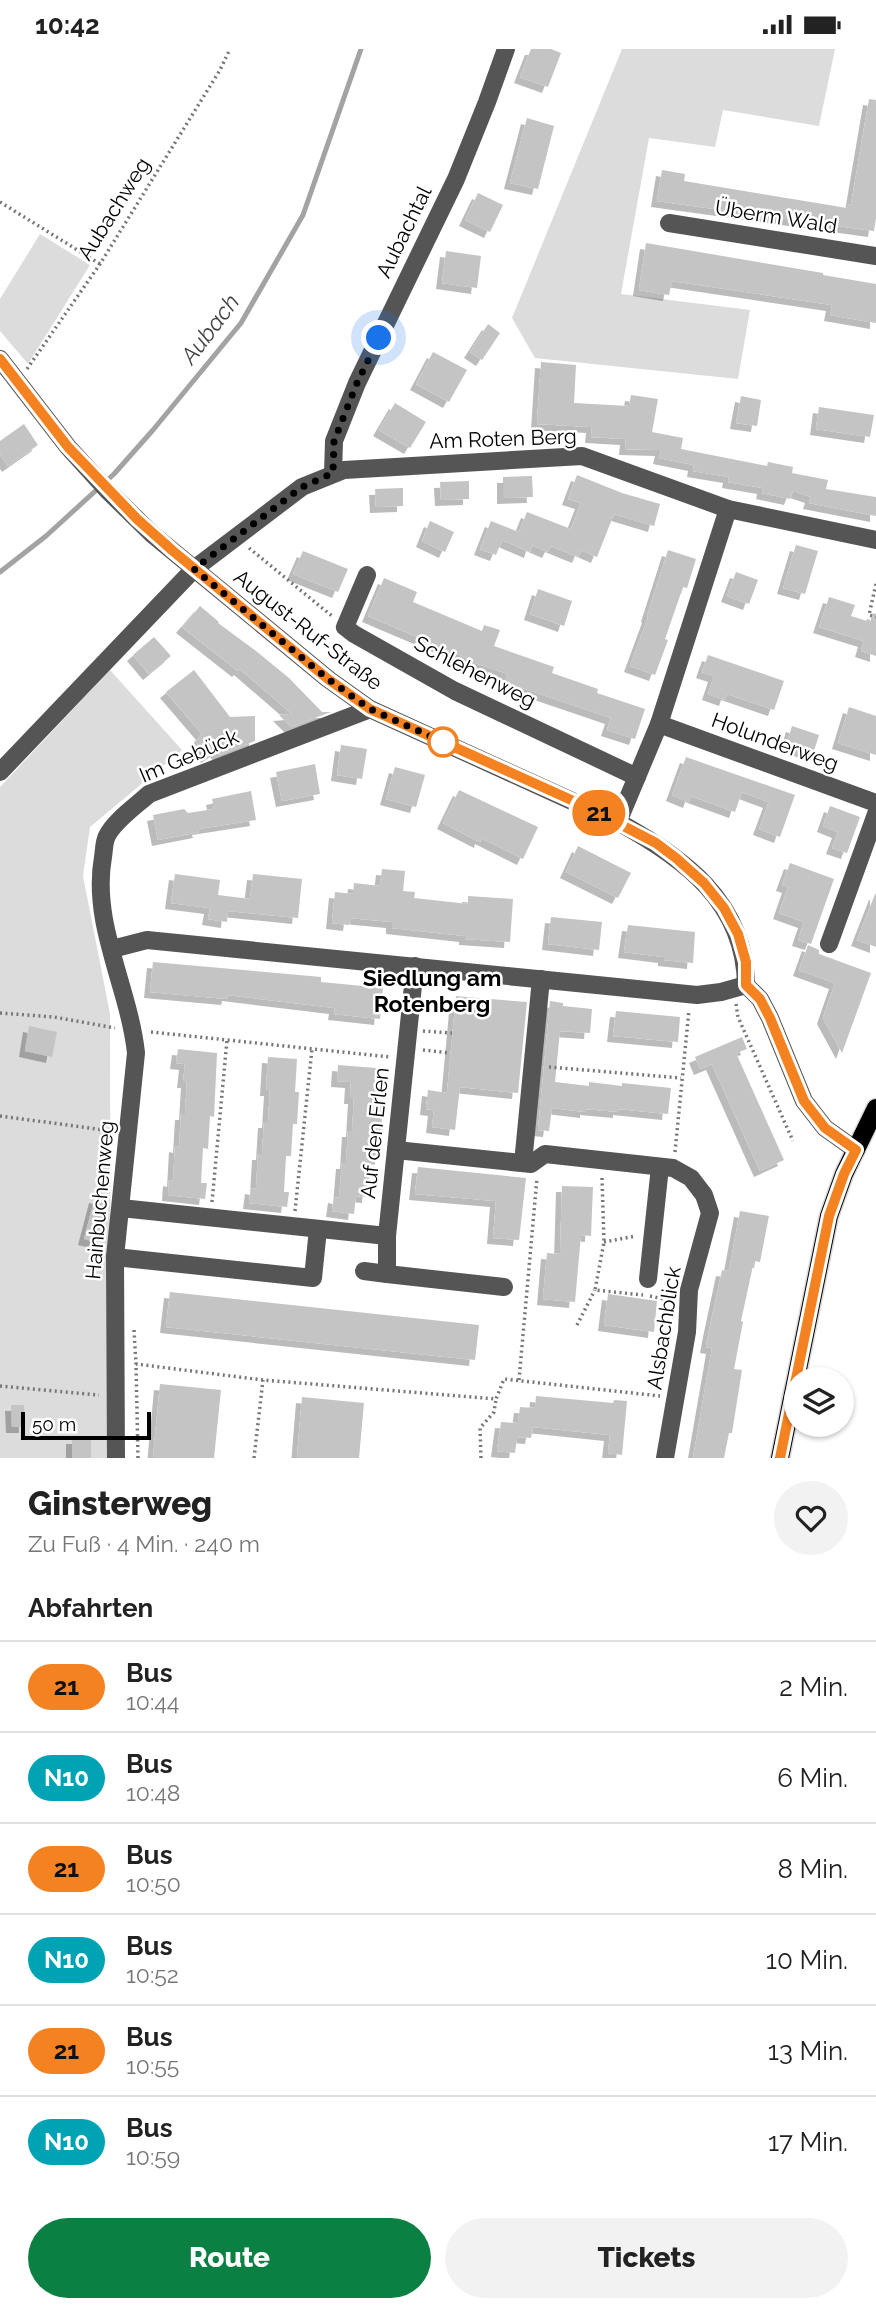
<!DOCTYPE html>
<html lang="de">
<meta charset="utf-8">
<style>
body{margin:0;font-family:Raleway,sans-serif;background:#f2f2f2;color:#222;height:100vh;display:flex;flex-direction:column;font-size:26px;white-space:nowrap}
*{box-sizing:border-box;margin:0}
p{font-size:23px;color:#767676}
.icon{flex:none;width:38px;height:38px;fill:none;stroke:currentColor;stroke-width:2;stroke-linecap:round;stroke-linejoin:round}
.map{position:relative;height:1409px;overflow:hidden}
.details{display:flex;flex-direction:column;background:#fff;flex:1}
.details>*{flex:none}
.badge{padding:0 14px;border-radius:23px;font-size:24px;line-height:46px}
.controls{position:absolute;left:784px;top:1318px;display:grid;gap:14px}
.controls a{display:grid;place-items:center;width:70px;height:70px;border-radius:50%;background:#fff;box-shadow:0 2px 5px #0004;font-size:35px}
.scale{position:absolute;left:21px;bottom:18px;width:130px;box-sizing:border-box;padding-left:7px;border:4px solid #000;border-top:0;font-size:19px;line-height:24px;white-space:nowrap;color:#000;-webkit-text-stroke:5px #fff;paint-order:stroke}
.you{position:absolute;width:35px;height:35px;margin:-18px;border:5px solid #fff;border-radius:50%;background:#1a73e8;box-shadow:0 0 0 10px #1a73e833}
.map>.badge{position:absolute;translate:-50% -50%;box-shadow:0 0 0 4px #fff}
h2{padding:0 28px;font-size:26px;line-height:63px}
.round{display:grid;place-items:center;flex:none;width:74px;height:74px;border-radius:37px;background:#f2f2f2}
.headline{display:flex;align-items:center;justify-content:space-between;height:119px;padding:0 28px}
h1{font-size:33px;font-weight:800;line-height:52px}
.button{display:flex;gap:14px;margin-top:auto;padding:14px 28px}
.button a{flex:1;height:80px;border-radius:42px;background:#0b8043;color:#fff;font-size:28px;font-weight:800;line-height:80px;text-align:center}
.button a+a{background:#f2f2f2;color:#222}
ul{padding:0;list-style:none}
li{display:flex;align-items:center;gap:21px;height:91px;padding:0 28px;border-top:2px solid #e0e0e0}
li div{flex:1}
li b{display:block;font-size:26px}
li em{font-style:normal}
li .badge{min-width:77px;font-weight:700;text-align:center}
.status{display:flex;justify-content:space-between;align-items:center;height:49px;padding:0 35px;background:#fff;direction:ltr}
.status svg{height:19px;fill:currentColor}
.map>svg:first-child{display:block}
.green{fill:#dcdcdc}
.lines{fill:none;stroke-linecap:round;stroke-linejoin:round}
.stream{stroke:#a3a3a3;stroke-width:5}
.building{fill:#c4c4c4;filter:url(#shadow)}
.major-casing{stroke:#dbdbdb;stroke-width:21}
.path{stroke:#777;stroke-width:3.5;stroke-dasharray:2 3.5;stroke-linecap:butt}
.minor{stroke:#555;stroke-width:18}
.major{stroke:#000;stroke-width:18}
.line-casing{stroke:#fff;stroke-width:16}
.line{stroke:#f58220;stroke-width:10}
.walk{stroke:#000;stroke-width:7;stroke-dasharray:0 12.6}
.stop-dot{fill:#fff;stroke:#f58220;stroke-width:3.5}
.labels{text-anchor:middle;stroke-width:5;stroke-linejoin:round;paint-order:stroke}
.street-label{font-size:21px;fill:#000;stroke:#fff}
.water-label{font-size:23px;font-style:italic;fill:#444;stroke:#fff}
.neighbourhood-label{font-size:23px;font-weight:bold;fill:#000;stroke:#fff}
</style>
<div class="status"><b>10:42</b><svg viewBox="0 0 49 12"><path d="M0 12V9h3v3zM5 12V6h3v6zM10 12V3h3v9zM15 12V0h3v12zM26 1h20v11H26zM47 4h2v5h-2z"/></svg></div>
<div class="map">
<svg width="876" height="1409" viewBox="0 0 876 1409">
<defs>
<filter id="shadow"><feDropShadow dx="-6" dy="6" stdDeviation="0" flood-color="#0004"/></filter>
</defs>
<rect width="100%" height="100%" fill="#fff"/>
<!-- green -->
<g class="green">
<path d="M622 0H835L819 77 723 61 715 98 649 89 621 245 750 261 738 330 535 309 512 269Z"/>
<path d="M40 185 90 216 28 315 0 282V250Z"/>
<path d="M110 621 182 701 90 778 83 827 110 965 111 1409H0V738Z"/>
</g>
<g class="lines">
<!-- stream -->
<path class="stream" d="M0 523 46 487 114 425 153 381 241 274 303 166 361 0"/>
</g>
<!-- building -->
<g class="building">
<path d="M531 0H551L561 4 548 38 520 28Z"/>
<path d="M869 50 876 51V169L874 182 657 152 662 121 685 125 684 132 847 159V155L851 156Z"/>
<path d="M527 69 554 77 538 140 510 134Z"/>
<path d="M478 144 503 156 490 183 465 171Z"/>
<path d="M646 194 823 224V226L876 235V274L830 266 832 256 672 232 669 246 639 241Z"/>
<path d="M446 202 481 207 477 239 442 234Z"/>
<path d="M488 275 500 284 482 311 470 303Z"/>
<path d="M433 303 467 321 449 353 416 335Z"/>
<path d="M541 313 576 316 574 354 629 357 631 346 658 350 652 383 683 389 681 400 767 417 768 413 793 418 792 424 828 431 826 440 876 448V467L809 454 811 448 793 442 790 450 762 444 763 439 728 433 729 428 693 422 694 416 659 409 661 401 625 400 626 390 591 388 592 378 537 375Z"/>
<path d="M741 347 761 351 757 377 736 374Z"/>
<path d="M395 354 426 373 410 399 379 381Z"/>
<path d="M819 358 874 366 870 388 816 380Z"/>
<path d="M24 375 38 396 8 417 0 405V392Z"/>
<path d="M577 426 622 444 660 455 654 477 614 465 597 508 581 501 578 508 551 497 548 503 532 496 530 503 502 491 496 506 480 500 491 472 519 483 527 463 571 480 581 454 568 450Z"/>
<path d="M532 427 533 448 503 449V428Z"/>
<path d="M469 432V450L441 451 440 433Z"/>
<path d="M403 439V457L376 458 375 440Z"/>
<path d="M430 472 454 483 445 503 422 492Z"/>
<path d="M796 496 818 502 805 545 783 539Z"/>
<path d="M668 501 696 510 687 539 683 538 665 590 668 591 655 626 630 617 648 568 647 567Z"/>
<path d="M303 502 348 520 338 543 293 525Z"/>
<path d="M736 523 758 531 749 555 727 547Z"/>
<path d="M384 529 417 543 413 553 482 582 484 576 500 581 494 597 554 618 552 624 598 640 597 644 645 660 635 690 607 681 611 669 505 633 508 625 466 611 467 609 368 567Z"/>
<path d="M538 540 572 552 564 577 530 565Z"/>
<path d="M829 548 855 556 851 567 870 573 873 564 876 565V607L861 602 864 592 819 578Z"/>
<path d="M200 557 219 573 218 574 256 602 289 629 322 663H331L291 678 279 666 292 665 240 620 238 622 182 578Z"/>
<path d="M154 588 171 607 149 625 133 606Z"/>
<path d="M708 606 784 632 774 661 727 645 725 651 708 645 714 627 702 623Z"/>
<path d="M194 621 230 668 255 667V692L219 706 216 702 207 708 196 693 202 685 166 643Z"/>
<path d="M849 658 876 667V706L838 694Z"/>
<path d="M792 677 819 686 813 705 786 697Z"/>
<path d="M341 696 367 700 362 730 337 726Z"/>
<path d="M686 708 795 746 780 788 759 780 769 753 742 743 735 763 691 747 689 753 672 746Z"/>
<path d="M315 715 320 745 282 752 276 723Z"/>
<path d="M395 718 425 726 416 758 386 750Z"/>
<path d="M459 741 538 778 523 810 481 789 480 793 443 774Z"/>
<path d="M251 742 256 771 198 780 199 783 158 791 153 766 184 760 188 764 214 760 212 750Z"/>
<path d="M830 757 860 768 847 804 832 799 838 783 823 777Z"/>
<path d="M578 797 631 824 618 849 566 823Z"/>
<path d="M790 814 834 830 811 895 798 891 804 873 779 864 788 838 782 836Z"/>
<path d="M382 820 405 822 403 842 415 843 414 849 468 855V847L513 850 510 893 465 890V887L392 879V873L350 869 349 876 332 874 335 843 353 845 354 834 380 837Z"/>
<path d="M175 825 220 831 218 846 250 850 253 825 302 830 298 869 228 862 227 873 208 870 210 859 171 854Z"/>
<path d="M875 845H876V898L857 891Z"/>
<path d="M551 868 602 873 599 901 548 895Z"/>
<path d="M628 876 695 883 693 914 664 911V908L624 903Z"/>
<path d="M808 896 819 901V905L871 924 842 1004 823 969 835 934 799 921Z"/>
<path d="M153 913 321 928V933L383 939 380 970 334 965 335 959 228 946 227 950 150 943Z"/>
<path d="M456 947 527 953 518 1044 460 1038 455 1081 432 1078 434 1061 426 1060 428 1041 447 1044Z"/>
<path d="M550 952 563 954V957L592 960 590 984 560 982 555 1033 589 1037V1033L622 1037V1034L671 1039 668 1065 619 1060V1063L586 1060V1063L552 1059 549 1082 538 1081Z"/>
<path d="M616 962 680 968 678 993 613 987Z"/>
<path d="M29 977 57 983 52 1008 25 1002Z"/>
<path d="M742 988 747 1000 736 1004 784 1111 760 1122 712 1015 700 1020 695 1008Z"/>
<path d="M178 1000 217 1004 214 1068 210 1067 208 1100 203 1099 201 1134H207L205 1150 168 1146 169 1131 173 1132 175 1097 179 1098 181 1065H185L187 1033H183L185 1015 176 1014Z"/>
<path d="M268 1008 297 1010 295 1043H299L297 1075H293L291 1107H286L284 1143H289L287 1158 249 1154 251 1139 256 1140 258 1105H262L264 1073H268L270 1041H266Z"/>
<path d="M338 1016 376 1019 375 1035H380L379 1051H383L381 1084 377 1083 375 1116 370 1115 368 1148 356 1147 354 1165 332 1162 334 1148 339 1149 342 1114H346L348 1082H352L354 1049H350L351 1033 337 1032Z"/>
<path d="M418 1118 526 1129 519 1191 493 1189 496 1152 415 1145Z"/>
<path d="M562 1137 593 1138 591 1187 581 1186 575 1253 543 1250 547 1204 560 1205Z"/>
<path d="M95 1148 108 1151 96 1193 84 1190Z"/>
<path d="M740 1162 769 1167 760 1213 754 1212 741 1272 743 1273 734 1320 742 1321 732 1384H729L724 1409H693L712 1299 706 1298 709 1282 722 1221 729 1222Z"/>
<path d="M170 1243 479 1276 475 1311 166 1278Z"/>
<path d="M608 1245 657 1252 654 1283 604 1276Z"/>
<path d="M160 1335 221 1341 214 1409H153Z"/>
<path d="M536 1347 613 1354 614 1351 627 1352 622 1406 608 1404 610 1386 533 1378 531 1389 517 1388 515 1404 497 1402 501 1373 518 1374 520 1358 535 1359Z"/>
<path d="M302 1348 364 1354 359 1409H297Z"/>
<path d="M11 1356H24L25 1378H12Z"/>
<rect x="72" y="1389" width="19" height="20"/>
</g>
<g class="lines">
<!-- major casing -->
<g class="major-casing">
<path id="major" d="M780 1409 829 1167 844 1125 876 1059"/>
</g>
<!-- path -->
<g class="path">
<path d="M0 153 100 215"/>
<path d="M27 320 100 215 220 21 230 0"/>
<path d="M249 499 332 567"/>
<path d="M876 535 869 566 876 568"/>
<path d="M736 955 738 968 793 1092"/>
<path d="M0 964 54 968 115 979"/>
<path d="M423 982 452 984"/>
<path d="M151 983 390 1008"/>
<path d="M423 1001 450 1004"/>
<path d="M549 1018 681 1029"/>
<path d="M0 1067 112 1082"/>
<path d="M675 1103 689 961"/>
<path d="M602 1129 604 1193 595 1241 643 1246"/>
<path d="M212 1153 227 991"/>
<path d="M295 1162 312 1000"/>
<path d="M604 1193 636 1187"/>
<path d="M650 1247 673 1252"/>
<path d="M577 1276 595 1241"/>
<path d="M134 1281 136 1315"/>
<path d="M519 1331 537 1129"/>
<path d="M0 1337 99 1346"/>
<path d="M138 1409 136 1315 263 1331 496 1350 504 1330 660 1347"/>
<path d="M254 1409 263 1331"/>
<path d="M481 1409 480 1379 494 1363 496 1350"/>
</g>
<!-- minor -->
<g class="minor">
<path d="M669 174 876 207"/>
<path d="M0 310 68 398 107 441 152 485 328 630 370 660 618 773C684 809 745 853 746 936L760 950 770 969 804 1052 825 1079 856 1101"/>
<path d="M333 424 334 392 357 334 456 130 487 53 506 0"/>
<path d="M367 526 345 578 354 585 455 642 637 728"/>
<path d="M659 675 876 754"/>
<path d="M0 723 194 520 302 438 344 421 582 407 728 460 876 491"/>
<path d="M618 773 659 675 728 460"/>
<path d="M829 895 876 765"/>
<path d="M112 900 147 891 697 946 721 943 746 936"/>
<path d="M396 1101 531 1115 545 1105 673 1119 691 1129 704 1146 710 1164 689 1241 687 1283 665 1409"/>
<path d="M523 1114 541 930"/>
<path d="M121 1159 387 1187 415 917"/>
<path d="M387 1187V1225L504 1238"/>
<path d="M115 1208 313 1229 318 1180"/>
<path d="M364 1222 387 1225"/>
<path d="M648 1230 660 1118"/>
<path d="M116 1409 115 1208 136 1004C129 938 91 875 103 808 104 802 104 792 107 787 114 772 137 756 149 745L370 660"/>
</g>
<!-- major -->
<use href="#major" class="major"/>
</g>
<g class="lines">
<!-- line casing -->
<g class="line-casing">
<path id="line" d="M0 310 68 398 137 470 173 502 328 630 370 660 589 759 656 794 676 809 704 834 724 859 738 885 746 913V936L760 950 770 969 804 1052 825 1079 856 1101 844 1125 829 1167 780 1409"/>
</g>
<!-- line -->
<use href="#line" class="line"/>
<!-- walk -->
<path class="walk" d="M379 289 357 334 334 392 333 424 302 438 194 520 328 630 370 660 443 693"/>
</g>
<!-- markers -->
<circle class="stop-dot" cx="443" cy="693" r="14"/>
<g class="labels">
<!-- street labels -->
<g class="street-label">
<text transform="translate(114 160) rotate(-58)" y="7">Aubachweg</text>
<text transform="translate(776 168) rotate(9)" y="7">Überm Wald</text>
<text transform="translate(404 183) rotate(-64)" y="7">Aubachtal</text>
<text transform="translate(503 390) rotate(-2)" y="7">Am Roten Berg</text>
<text transform="translate(308 581) rotate(38)" y="7">August-Ruf-Straße</text>
<text transform="translate(475 623) rotate(27)" y="7">Schlehenweg</text>
<text transform="translate(775 693) rotate(20)" y="7">Holunderweg</text>
<text transform="translate(189 707) rotate(-23)" y="7">Im Gebück</text>
<text transform="translate(375 1084) rotate(-84)" y="7">Auf den Erlen</text>
<text transform="translate(100 1151) rotate(-85)" y="7">Hainbuchenweg</text>
<text transform="translate(664 1279) rotate(-81)" y="7">Alsbachblick</text>
</g>
<!-- water labels -->
<g class="water-label">
<text transform="translate(210 280) rotate(-53)" y="8">Aubach</text>
</g>
<!-- neighbourhood labels -->
<g class="neighbourhood-label">
<text x="432" y="937">Siedlung am<tspan x="432" dy="26">Rotenberg</tspan></text>
</g>
</g>
</svg>
<div class="controls">
<a><svg class="icon" aria-label="layers" viewBox="0 0 24 24"><path d="M12 4l9 5-9 5-9-5zM3 14l9 5 9-5"/></svg></a>
</div>
<div class="scale">50 m</div>
<div class="you" style="left:379px;top:289px"></div>
<b class="badge" style="left:599px;top:764px;background:#f58220;color:#111">21</b>
</div>
<section class="details">
<div class="headline"><div><h1>Ginsterweg</h1><p>Zu Fuß · 4 Min. · 240 m</p></div><a class="round"><svg class="icon" aria-label="heart" viewBox="0 0 24 24"><path d="M12 20l-8-8c-3-5 5-10 8-4 3-6 11-1 8 4z"/></svg></a></div>
<h2>Abfahrten</h2>
<ul>
<li><span class="badge" style="background:#f58220;color:#111">21</span><div><b>Bus</b><p>10:44</p></div><em>2 Min.</em></li>
<li><span class="badge" style="background:#00a3b4;color:#fff">N10</span><div><b>Bus</b><p>10:48</p></div><em>6 Min.</em></li>
<li><span class="badge" style="background:#f58220;color:#111">21</span><div><b>Bus</b><p>10:50</p></div><em>8 Min.</em></li>
<li><span class="badge" style="background:#00a3b4;color:#fff">N10</span><div><b>Bus</b><p>10:52</p></div><em>10 Min.</em></li>
<li><span class="badge" style="background:#f58220;color:#111">21</span><div><b>Bus</b><p>10:55</p></div><em>13 Min.</em></li>
<li><span class="badge" style="background:#00a3b4;color:#fff">N10</span><div><b>Bus</b><p>10:59</p></div><em>17 Min.</em></li>
</ul>
<div class="button"><a>Route</a><a>Tickets</a></div>
</section>
